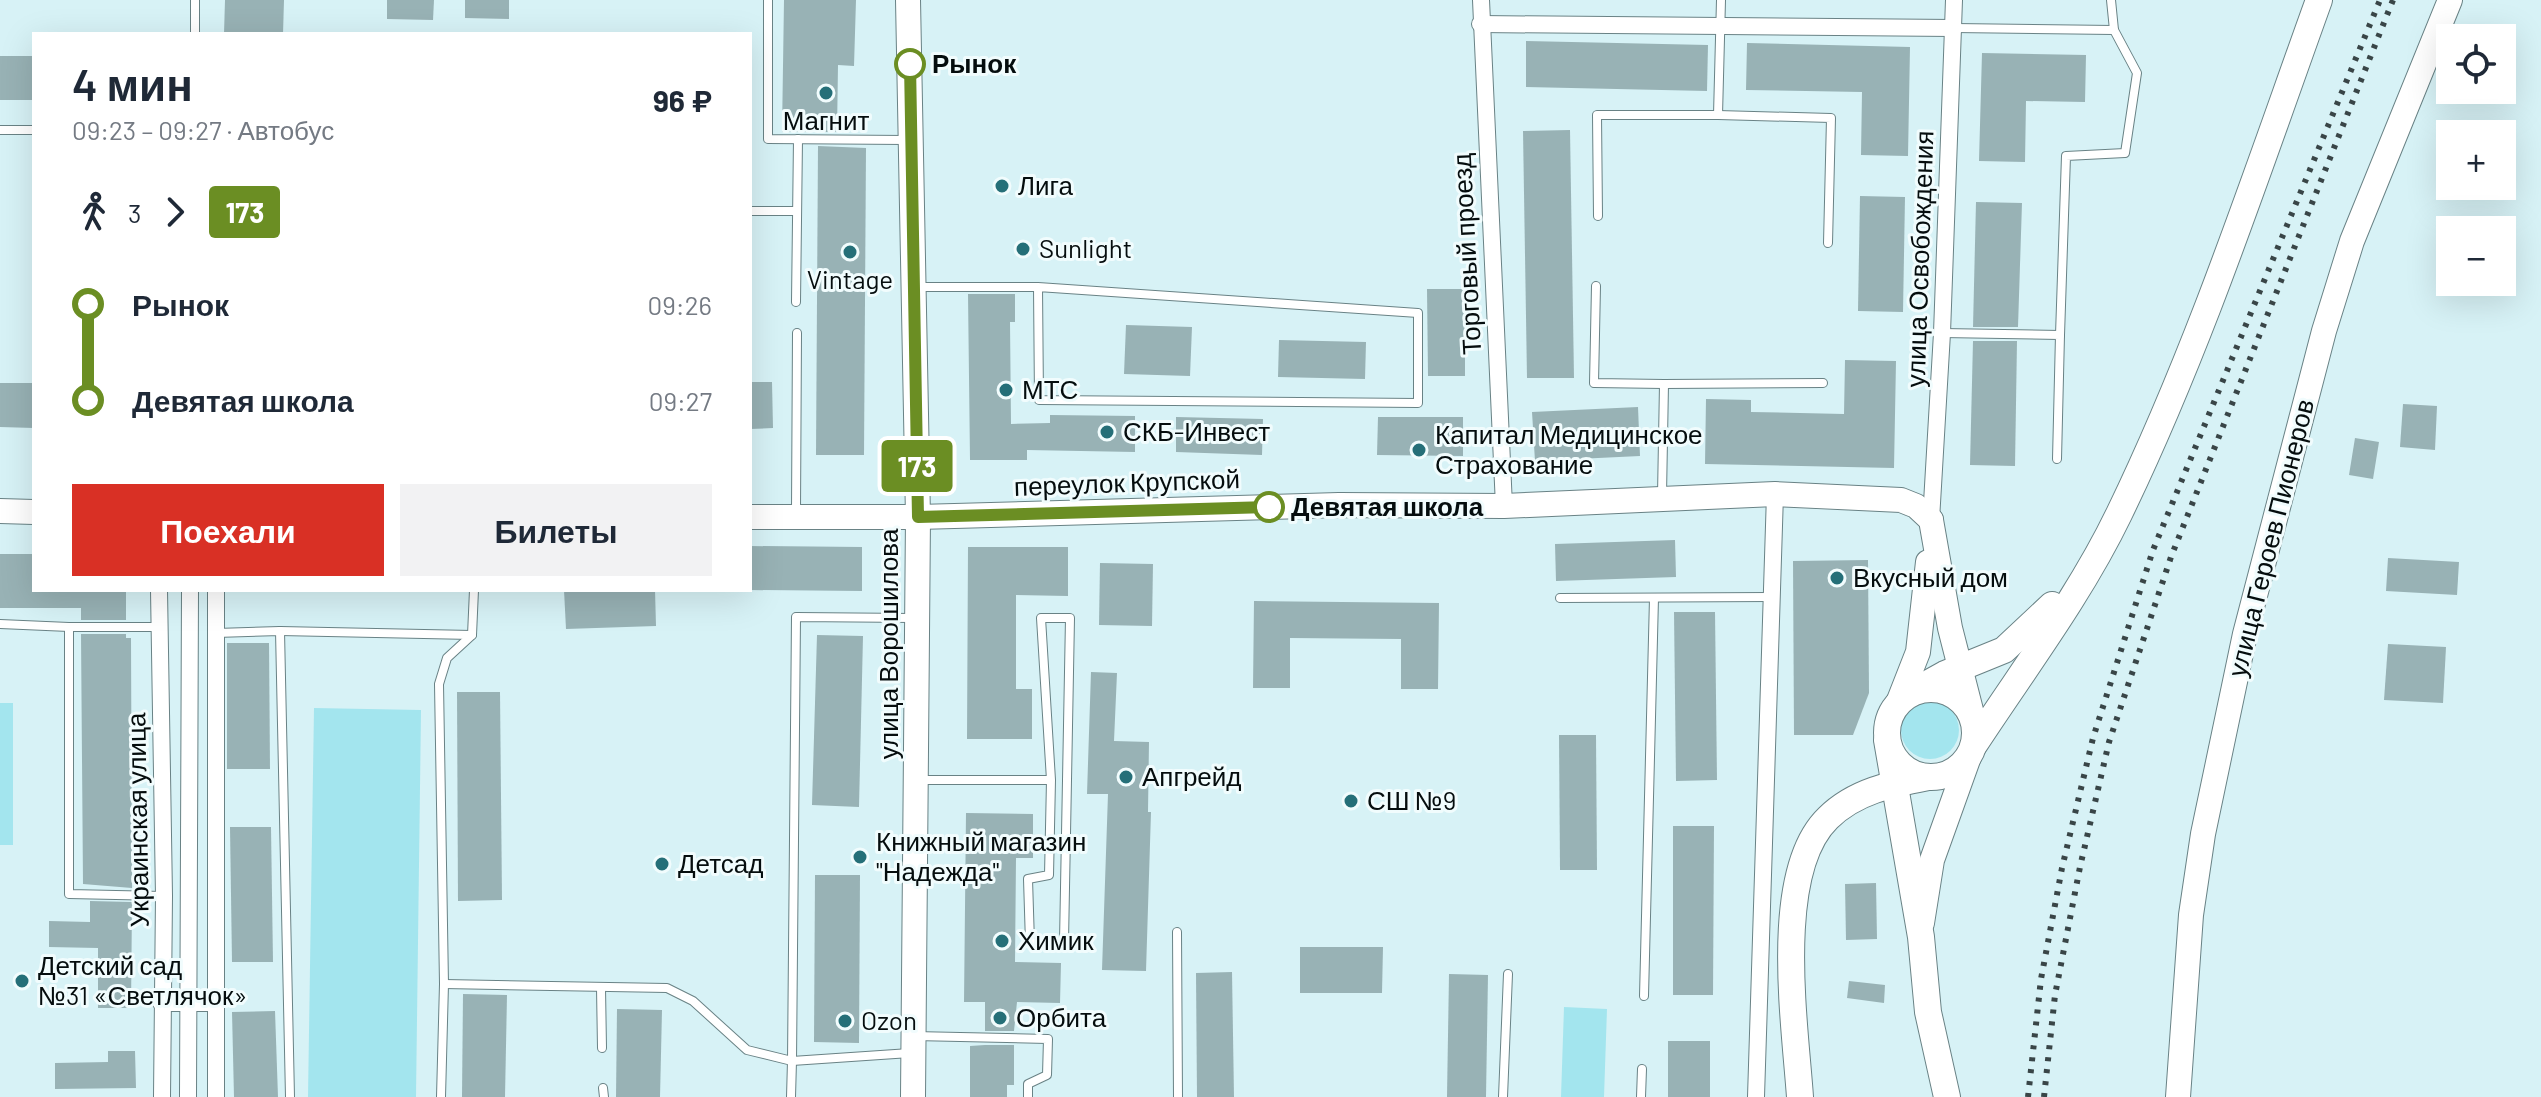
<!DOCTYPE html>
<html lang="ru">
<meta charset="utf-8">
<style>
body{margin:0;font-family:Barlow,sans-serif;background:#f2f2f3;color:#1f2937;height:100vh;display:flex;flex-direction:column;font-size:30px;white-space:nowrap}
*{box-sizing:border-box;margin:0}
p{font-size:26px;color:#747a83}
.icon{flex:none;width:44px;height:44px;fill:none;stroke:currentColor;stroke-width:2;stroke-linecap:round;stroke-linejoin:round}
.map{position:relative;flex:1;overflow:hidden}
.panel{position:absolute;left:32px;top:32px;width:720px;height:560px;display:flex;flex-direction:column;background:#fff;border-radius:0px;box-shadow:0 8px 32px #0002}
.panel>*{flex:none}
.badge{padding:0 16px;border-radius:6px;font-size:28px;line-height:52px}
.fabs{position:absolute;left:2436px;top:24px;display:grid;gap:16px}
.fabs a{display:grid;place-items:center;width:80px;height:80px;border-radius:0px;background:#fff;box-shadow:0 8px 32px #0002;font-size:40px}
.map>.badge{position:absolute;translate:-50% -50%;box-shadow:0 0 0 4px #fff}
.legs{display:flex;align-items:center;gap:12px;height:88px;padding:0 40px;font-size:26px}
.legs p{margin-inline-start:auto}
.summary{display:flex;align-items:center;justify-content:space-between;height:136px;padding:0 40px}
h1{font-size:44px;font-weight:600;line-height:60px}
.primary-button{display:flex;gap:16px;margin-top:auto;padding:16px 40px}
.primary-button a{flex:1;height:92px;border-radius:0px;background:#d93025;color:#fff;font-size:32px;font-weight:600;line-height:92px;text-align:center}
.primary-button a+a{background:#f2f2f3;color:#1f2937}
ul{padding:0 40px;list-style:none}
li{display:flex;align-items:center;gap:28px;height:96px;font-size:30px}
li i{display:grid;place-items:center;width:12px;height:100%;margin:0 10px;background:currentColor}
li i::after{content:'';width:20px;height:20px;margin:-10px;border:6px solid;border-radius:50%;background:#fff}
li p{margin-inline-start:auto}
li:first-child i{background:linear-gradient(#0000 50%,currentColor 0)}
li:last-child i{background:linear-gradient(currentColor 50%,#0000 0)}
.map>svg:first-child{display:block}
.green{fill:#a3e5ee}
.building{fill:#98b2b5}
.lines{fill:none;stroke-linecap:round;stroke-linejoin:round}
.lane-casing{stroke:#698285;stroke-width:10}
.street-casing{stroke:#698285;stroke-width:18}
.secondary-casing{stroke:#698285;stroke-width:26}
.primary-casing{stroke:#698285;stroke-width:28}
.lane{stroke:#fff;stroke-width:8}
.street{stroke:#fff;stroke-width:16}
.secondary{stroke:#fff;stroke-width:24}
.primary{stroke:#fff;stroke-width:26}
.rail{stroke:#394547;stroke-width:6;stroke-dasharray:4 8;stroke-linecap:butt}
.line-1-casing{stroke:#fff;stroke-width:18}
.line-1{stroke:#6b8e23;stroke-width:12}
.stop-1-dot{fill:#fff;stroke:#6b8e23;stroke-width:4}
.poi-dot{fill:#256f78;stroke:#f1fcfd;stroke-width:3}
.labels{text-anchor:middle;stroke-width:6;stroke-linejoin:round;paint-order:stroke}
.stop-label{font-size:26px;font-weight:bold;fill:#050d0e;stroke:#f1fcfd;text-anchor:start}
.poi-label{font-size:26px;fill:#050d0e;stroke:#f1fcfd;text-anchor:start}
.street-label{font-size:26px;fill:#050d0e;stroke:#f1fcfd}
</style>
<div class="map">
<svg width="2541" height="1097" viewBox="0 0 2541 1097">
<rect width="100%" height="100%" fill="#d7f2f6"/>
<!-- green -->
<g class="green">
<circle cx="1930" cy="730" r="29"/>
<rect x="0" y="703" width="13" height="142"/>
<path d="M314 708 421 710 416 1097H308Z"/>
<path d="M1564 1007 1607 1009 1604 1097H1561Z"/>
</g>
<!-- building -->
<g class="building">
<path d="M225 0H284L283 34H224Z"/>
<path d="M387 0H434L433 20 387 19Z"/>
<path d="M465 0H509V19L465 18Z"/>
<path d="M784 0H856L854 66 838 65 837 132H782Z"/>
<path d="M1526 41 1708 45 1707 91 1526 87Z"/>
<path d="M1747 43 1910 47 1908 156 1861 155 1862 92 1746 90Z"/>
<path d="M1982 53 2086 55 2085 102 2026 101 2025 162 1979 161Z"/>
<rect x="0" y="56" width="34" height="44"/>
<path d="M1570 130 1574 378H1527L1523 131Z"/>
<path d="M818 146 866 148 864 455H816Z"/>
<path d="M1860 196 1905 197 1903 312 1858 311Z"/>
<path d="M1976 202 2022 203 2018 327H1973Z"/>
<path d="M1427 289H1465V376H1428Z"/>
<path d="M968 294H1015V322H1010L1011 424 1050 423V415L1135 416V452L1027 450V460H970Z"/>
<path d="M1126 325 1192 327 1190 376 1124 374Z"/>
<path d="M1279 340 1366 342 1365 379 1278 377Z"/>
<path d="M1973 341H2017L2015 466 1970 465Z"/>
<path d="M1845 360 1896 361 1894 468 1705 464 1706 399 1751 400V412L1844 414Z"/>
<path d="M750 382H772L773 428 750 429Z"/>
<path d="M0 383H34V428L0 427Z"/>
<path d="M2403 404 2437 406 2435 450 2400 447Z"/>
<path d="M1638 407 1640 456 1535 461 1532 412Z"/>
<path d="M1176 417 1263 419 1262 455 1176 452Z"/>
<path d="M1378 417H1463V456L1377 455Z"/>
<path d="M2355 438 2379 442 2373 479 2349 475Z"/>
<path d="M1675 540 1676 577 1556 581 1555 544Z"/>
<path d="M750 546 862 547V591L750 590Z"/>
<path d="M968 547H1068V596L1016 595V689H1032V739H967Z"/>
<path d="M0 554H34V590H126V620H81V608H0Z"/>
<path d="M2388 558 2459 562 2457 595 2386 591Z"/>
<path d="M1868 560 1869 693 1853 735H1794L1793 561Z"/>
<path d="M1100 563 1153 564 1152 626 1099 625Z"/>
<path d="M564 590H655L656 626 566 629Z"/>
<path d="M1254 601 1439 603 1438 689H1401V639L1290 638V688H1253Z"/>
<path d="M1674 612H1715L1717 780 1676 781Z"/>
<path d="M81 634H126V638H131L132 888 83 884Z"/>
<path d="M817 635 863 636 859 807 812 805Z"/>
<path d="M227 643H269L270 769H227Z"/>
<path d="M2388 644 2446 647 2443 703 2384 700Z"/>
<path d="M1091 672 1117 673 1114 741 1149 742 1148 812H1151L1146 971 1102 970 1108 794H1087Z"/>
<path d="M457 692H500L502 900 458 901Z"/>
<path d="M1559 735H1596L1597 870H1560Z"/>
<path d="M966 813 1033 814V858H1016L1015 962 1061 963 1060 1003 1017 1002 1014 1031H985V1002H964Z"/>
<path d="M1673 826H1714L1713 995H1673Z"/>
<path d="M230 827H271L273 962H232Z"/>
<path d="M815 875H860L859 1043 814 1042Z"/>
<path d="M1876 883 1877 939 1846 940 1845 884Z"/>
<path d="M90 901 132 902 131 1008H98V948L49 947V921L90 922Z"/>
<path d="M1300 947H1383L1382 993H1300Z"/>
<path d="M1232 972 1234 1097H1197L1196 973Z"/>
<path d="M1449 974 1488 975 1486 1097H1447Z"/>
<path d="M1849 981 1885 985 1884 1003 1847 998Z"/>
<path d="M463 994 507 995 505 1097H462Z"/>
<path d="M617 1009 662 1010 660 1097H616Z"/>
<path d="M275 1011 278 1097H234L232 1012Z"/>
<rect x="1668" y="1041" width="42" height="56"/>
<path d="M985 1045H1014V1085H1007V1097H970V1046Z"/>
<path d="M108 1051H135L136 1088 55 1089V1063L108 1062Z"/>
</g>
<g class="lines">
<!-- lane casing -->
<g class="lane-casing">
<g id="lane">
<path d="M768 0V139L907 140"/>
<path d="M2111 0 2114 30"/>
<path d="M1954 28 2114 30 2137 73 2125 153 2066 156 2060 335"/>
<path d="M195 34V0"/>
<path d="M1718 115 1831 118 1828 243"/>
<path d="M0 130H34"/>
<path d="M750 211H797"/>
<path d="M1598 216 1597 115H1718L1721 0"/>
<path d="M1596 286 1594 383 1664 384"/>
<path d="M915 287H1038L1039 400 1418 403V313L1038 287"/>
<path d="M796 302 798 139"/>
<path d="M1942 333 2060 335 2057 459"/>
<path d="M1662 495 1664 384 1823 383"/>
<path d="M796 512 797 333"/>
<path d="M1560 598 1771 597"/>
<path d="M0 624 69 627"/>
<path d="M159 627H69V894L163 896"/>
<path d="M280 631 472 635"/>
<path d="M216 633 280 631 290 1097"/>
<path d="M917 780H1051L1049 875 1028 879 1030 943 1064 942 1070 618H1041L1051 780"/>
<path d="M1177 932 1178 1097"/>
<path d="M444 984 667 988 693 1001 747 1050 792 1061 791 1097"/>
<path d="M601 988 602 1048"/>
<path d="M1644 996 1654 598"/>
<path d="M914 1036 1048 1039 1047 1075 1028 1084V1097"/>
<path d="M910 1053 792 1061 796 617 913 618"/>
<path d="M603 1088 604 1097"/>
<path d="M441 1097 444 984 439 684 447 658 472 635 474 590"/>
<path d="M1503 1097 1508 974"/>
<path d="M1641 1097 1642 1069"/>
</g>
</g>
<!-- street casing -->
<g class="street-casing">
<g id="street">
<path d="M1481 0 1504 506"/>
<path d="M1480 24 1954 28"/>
<path d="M1931 520 1942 333 1954 0"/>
<path d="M159 590 164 896 162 1097"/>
<path d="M216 590V1097"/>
<path d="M161 1003H215"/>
<path d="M188 1097 190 590"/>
<path d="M1756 1097 1775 494"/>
</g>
</g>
<!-- secondary casing -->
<g class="secondary-casing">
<g id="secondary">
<path d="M908 0 918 517 913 1097"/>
<path d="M0 511 34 512"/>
<path d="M750 517H918L1339 505 1504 506 1775 494 1901 500 1916 506 1931 520"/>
<path d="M1931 520 1950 628 1974 722"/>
<path d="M1898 703 1918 652 1928 562"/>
<path d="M1922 923 1932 860 1970 754"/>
<path d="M2178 1097 2191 915 2203 834 2245 634 2324 331 2352 241 2450 0"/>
</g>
</g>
<!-- primary casing -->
<g class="primary-casing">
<g id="primary">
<circle cx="1931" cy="733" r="44"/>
<path d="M1918 689 1945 674 2004 650 2052 605"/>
<path d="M1887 740 1921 937 1928 1012 1947 1097"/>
<path d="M1974 745C2023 670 2080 595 2119 514 2199 349 2257 172 2319 0"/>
<path d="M1800 1097C1795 1024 1772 872 1828 818 1855 791 1892 784 1928 777"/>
</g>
</g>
<!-- lane -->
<use href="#lane" class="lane"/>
<!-- street -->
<use href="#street" class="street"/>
<!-- secondary -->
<use href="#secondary" class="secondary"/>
<!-- primary -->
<use href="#primary" class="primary"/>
<!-- rail -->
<g class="rail">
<path d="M2028 1097 2041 979 2062 868 2093 738 2153 550 2380 0"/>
<path d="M2044 1097 2055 995 2080 867 2109 742 2171 557 2393 0"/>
</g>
</g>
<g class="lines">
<!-- line-1 casing -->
<g class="line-1-casing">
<path id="line-1" d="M910 64 918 517 1269 507"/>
</g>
<!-- line-1 -->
<use href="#line-1" class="line-1"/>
</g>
<!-- markers -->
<g class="stop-1-dot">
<circle cx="910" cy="64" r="14"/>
<circle cx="1269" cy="507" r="14"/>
</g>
<g class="poi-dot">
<circle cx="826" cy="93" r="8"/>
<circle cx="1002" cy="186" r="8"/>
<circle cx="1023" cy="249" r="8"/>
<circle cx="850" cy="252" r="8"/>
<circle cx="1006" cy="390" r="8"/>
<circle cx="1107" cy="432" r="8"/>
<circle cx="1419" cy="450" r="8"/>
<circle cx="1837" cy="578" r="8"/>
<circle cx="1126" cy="777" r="8"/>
<circle cx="1351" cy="801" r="8"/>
<circle cx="860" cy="857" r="8"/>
<circle cx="662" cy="864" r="8"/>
<circle cx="1002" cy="941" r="8"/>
<circle cx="22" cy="981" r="8"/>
<circle cx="1000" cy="1018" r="8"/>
<circle cx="845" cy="1021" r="8"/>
</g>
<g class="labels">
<!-- stop labels -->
<g class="stop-label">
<text x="932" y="73">Рынок</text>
<text x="1291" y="516">Девятая школа</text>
</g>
<!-- poi labels -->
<g class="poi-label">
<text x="826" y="130" text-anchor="middle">Магнит</text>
<text x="1018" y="195">Лига</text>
<text x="1039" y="258">Sunlight</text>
<text x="850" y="289" text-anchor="middle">Vintage</text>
<text x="1022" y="399">МТС</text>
<text x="1123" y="441">СКБ-Инвест</text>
<text x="1435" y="444">Капитал Медицинское<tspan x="1435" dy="30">Страхование</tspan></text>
<text x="1853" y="587">Вкусный дом</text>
<text x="1142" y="786">Апгрейд</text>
<text x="1367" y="810">СШ №9</text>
<text x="876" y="851">Книжный магазин<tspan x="876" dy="30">"Надежда"</tspan></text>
<text x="678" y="873">Детсад</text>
<text x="1018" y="950">Химик</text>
<text x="38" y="975">Детский сад<tspan x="38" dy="30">№31 «Светлячок»</tspan></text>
<text x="1016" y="1027">Орбита</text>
<text x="861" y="1030">Ozon</text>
</g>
<!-- street labels -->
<g class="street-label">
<text transform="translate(1467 254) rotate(-93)" y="9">Торговый проезд</text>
<text transform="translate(1920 259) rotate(-88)" y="9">улица Освобождения</text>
<text transform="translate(1127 483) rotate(-2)" y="9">переулок Крупской</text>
<text transform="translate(2271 538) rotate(-76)" y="9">улица Героев Пионеров</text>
<text transform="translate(889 644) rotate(-90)" y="9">улица Ворошилова</text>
<text transform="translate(138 820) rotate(-91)" y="9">Украинская улица</text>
</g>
</g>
</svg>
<div class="fabs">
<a><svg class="icon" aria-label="locate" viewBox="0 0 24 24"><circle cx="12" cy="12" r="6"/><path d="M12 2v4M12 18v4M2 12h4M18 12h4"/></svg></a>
<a>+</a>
<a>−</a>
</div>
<b class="badge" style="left:917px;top:466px;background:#6b8e23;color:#fff">173</b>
<section class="panel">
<div class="summary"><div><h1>4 мин</h1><p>09:23 – 09:27 · Автобус</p></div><b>96 ₽</b></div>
<div class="legs"><svg class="icon" aria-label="walk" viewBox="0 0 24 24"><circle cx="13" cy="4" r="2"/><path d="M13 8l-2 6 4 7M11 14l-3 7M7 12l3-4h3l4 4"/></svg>3<svg class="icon" aria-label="forward" viewBox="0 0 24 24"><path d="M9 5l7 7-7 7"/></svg><b class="badge" style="background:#6b8e23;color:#fff">173</b></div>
<ul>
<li><i style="color:#6b8e23"></i><b>Рынок</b><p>09:26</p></li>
<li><i style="color:#6b8e23"></i><b>Девятая школа</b><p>09:27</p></li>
</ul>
<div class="primary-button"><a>Поехали</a><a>Билеты</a></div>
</section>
</div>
